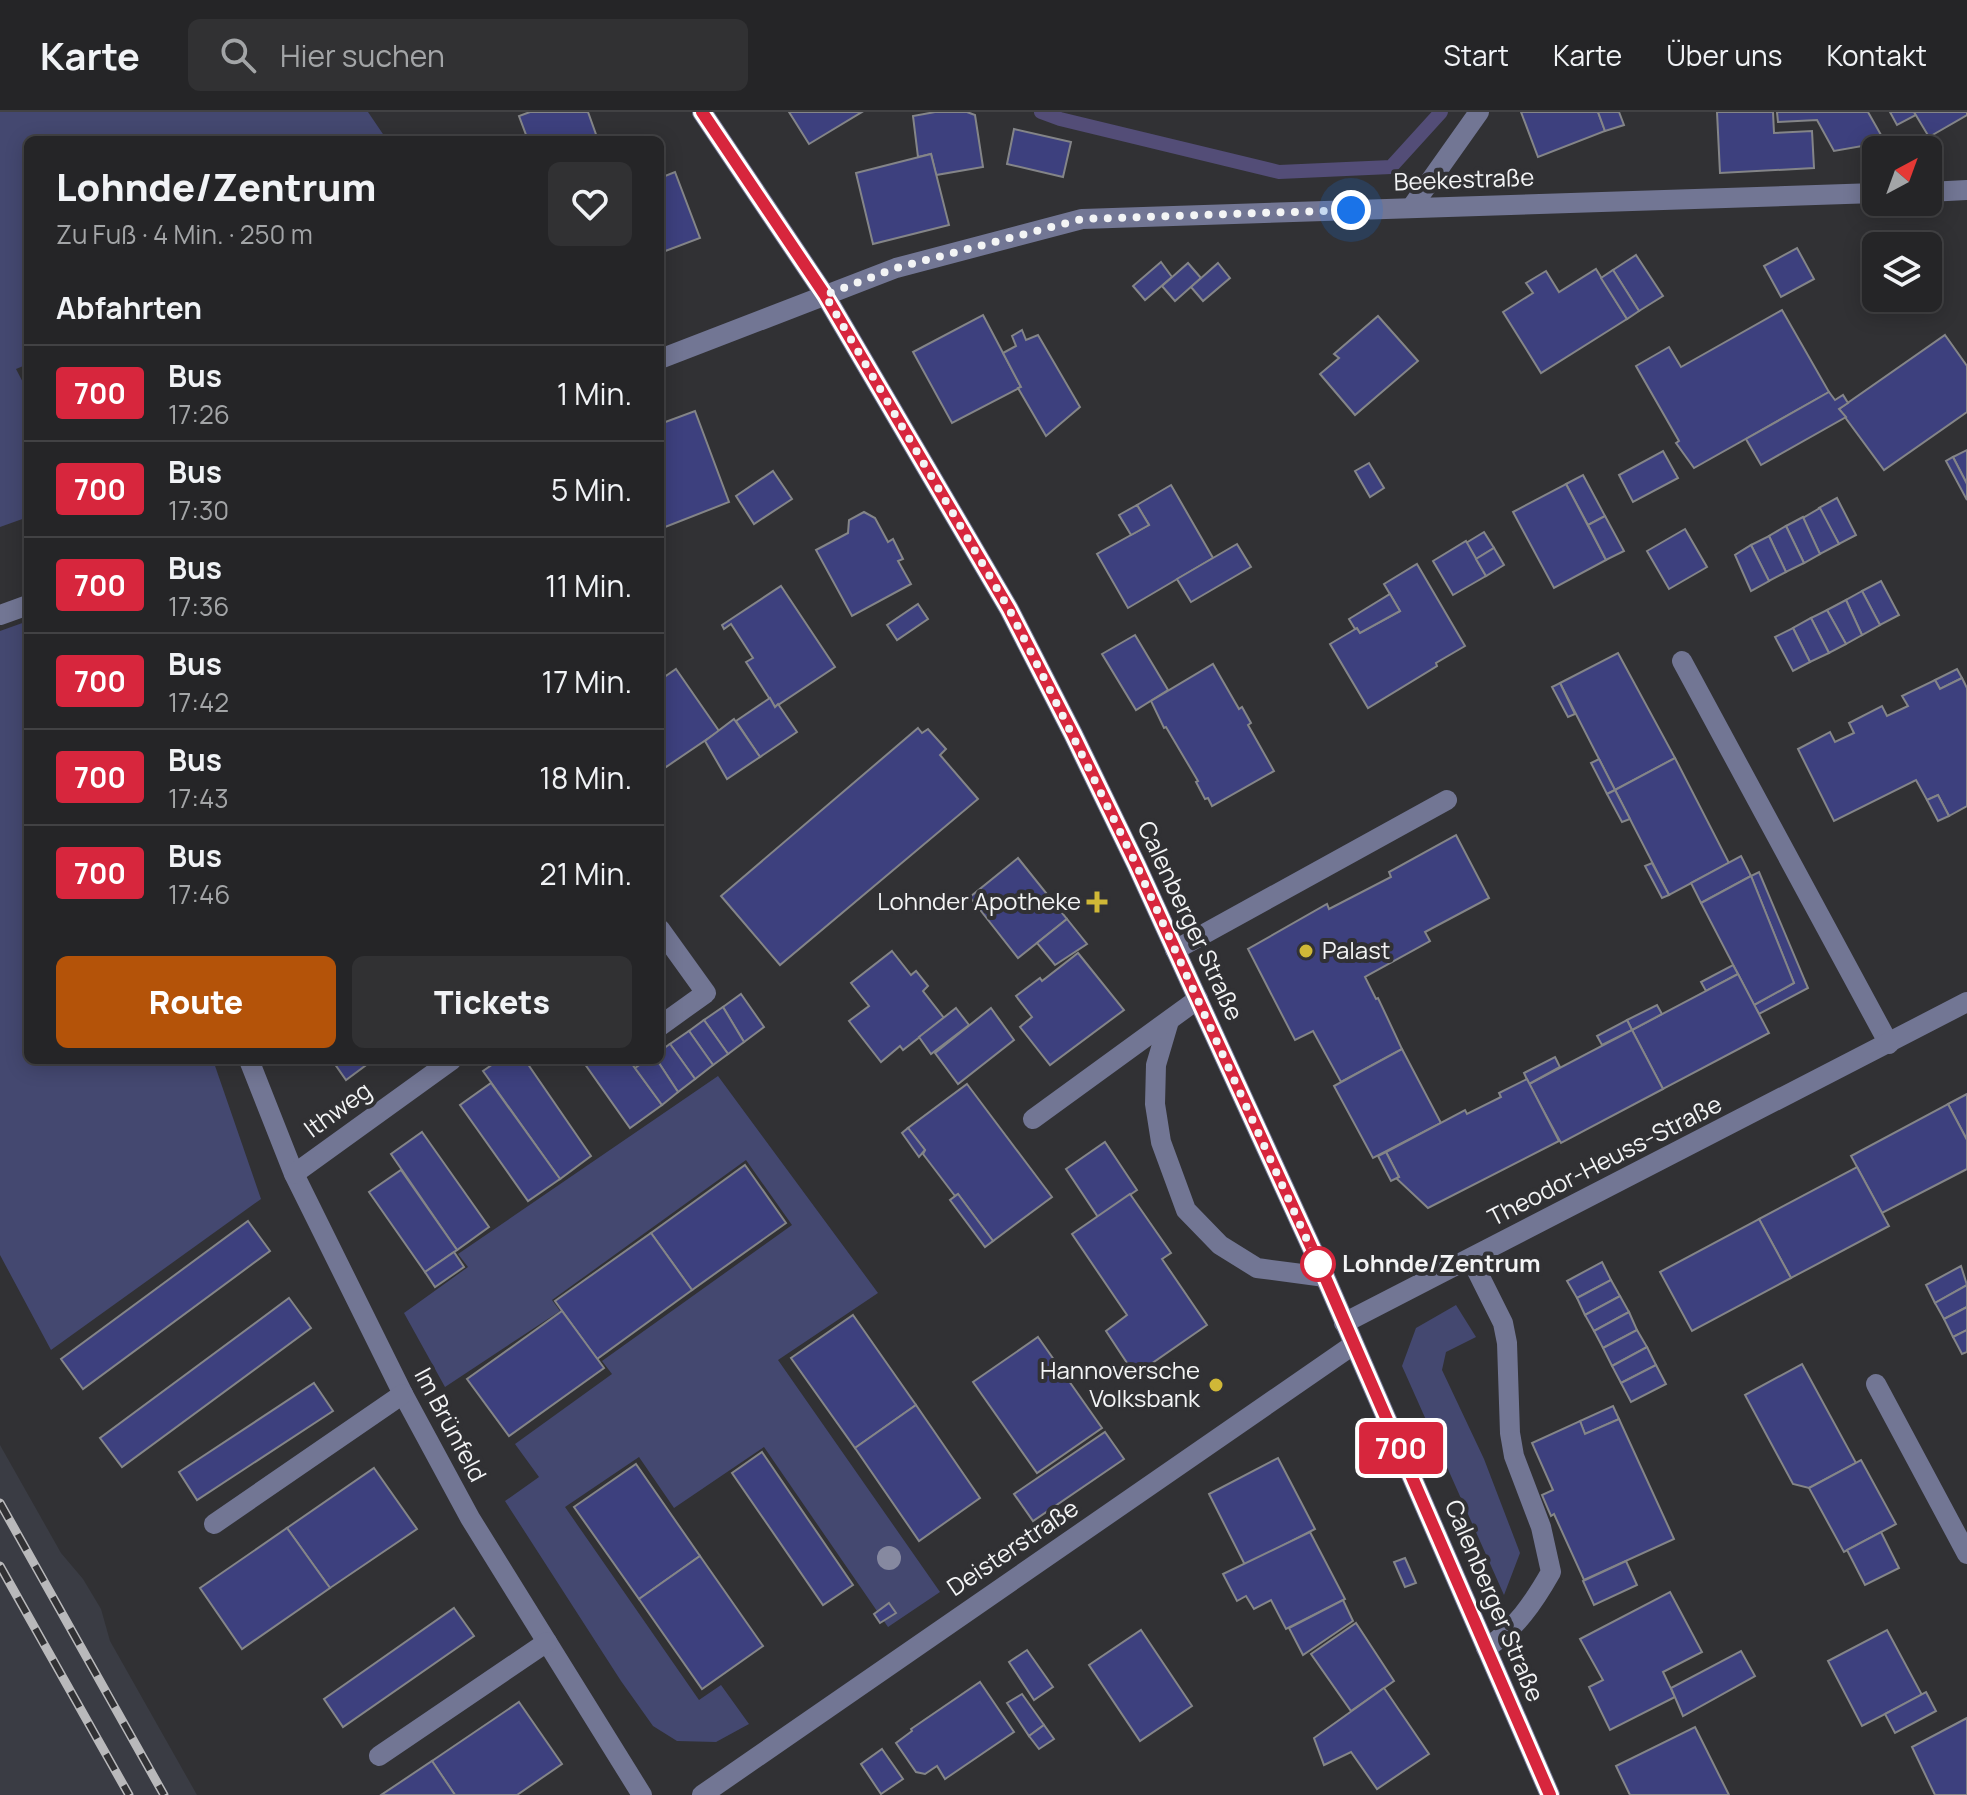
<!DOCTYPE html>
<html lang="de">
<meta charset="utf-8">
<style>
body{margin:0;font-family:Manrope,sans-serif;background:#313133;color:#f1f3f6;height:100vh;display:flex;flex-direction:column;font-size:30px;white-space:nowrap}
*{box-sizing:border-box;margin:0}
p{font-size:26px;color:#a3a5a7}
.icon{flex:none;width:44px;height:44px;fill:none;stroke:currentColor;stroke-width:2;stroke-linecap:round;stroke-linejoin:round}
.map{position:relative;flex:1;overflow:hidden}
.details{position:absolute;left:24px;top:24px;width:640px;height:928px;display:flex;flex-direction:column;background:#252527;border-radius:12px;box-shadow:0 4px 20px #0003,0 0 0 2px #424244}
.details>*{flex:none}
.badge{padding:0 16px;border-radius:6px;font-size:28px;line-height:52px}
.needle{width:52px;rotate:41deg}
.controls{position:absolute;left:1862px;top:24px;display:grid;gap:16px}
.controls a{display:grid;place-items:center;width:80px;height:80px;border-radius:12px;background:#252527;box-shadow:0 4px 20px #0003,0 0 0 2px #424244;font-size:40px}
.you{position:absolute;width:40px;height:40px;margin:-20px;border:6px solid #fff;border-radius:50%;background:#1a73e8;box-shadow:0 0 0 12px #1a73e833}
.map>.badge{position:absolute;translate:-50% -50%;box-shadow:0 0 0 4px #fff}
h2{padding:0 32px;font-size:30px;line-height:72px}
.round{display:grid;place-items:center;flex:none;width:84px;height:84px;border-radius:12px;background:#313133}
.summary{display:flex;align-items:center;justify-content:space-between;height:136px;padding:0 32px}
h1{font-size:38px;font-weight:800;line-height:60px}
.cta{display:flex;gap:16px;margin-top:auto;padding:16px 32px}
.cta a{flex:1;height:92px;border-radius:12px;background:#b45309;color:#fff;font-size:32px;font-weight:800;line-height:92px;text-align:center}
.cta a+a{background:#313133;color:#f1f3f6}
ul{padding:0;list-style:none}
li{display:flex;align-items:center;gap:24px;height:96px;padding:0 32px;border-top:2px solid #424244}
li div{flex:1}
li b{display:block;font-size:30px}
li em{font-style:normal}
li .badge{min-width:88px;font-weight:700;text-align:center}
header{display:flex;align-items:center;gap:48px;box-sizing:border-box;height:112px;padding:0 40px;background:#252527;border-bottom:2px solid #424244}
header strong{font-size:38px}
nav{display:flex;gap:44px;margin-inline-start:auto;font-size:28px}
.search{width:560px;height:72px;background:#313133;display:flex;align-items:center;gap:20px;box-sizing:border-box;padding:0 28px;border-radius:12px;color:#a3a5a7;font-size:30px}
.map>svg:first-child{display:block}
.built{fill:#3a3c44}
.green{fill:#444870}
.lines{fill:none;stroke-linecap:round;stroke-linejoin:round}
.stream{stroke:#534d77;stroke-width:14}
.building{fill:#3d407e;stroke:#848588;stroke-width:2}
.minor{stroke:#727694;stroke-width:20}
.rail-casing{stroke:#b9b9bb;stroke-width:9}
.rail{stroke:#313134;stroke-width:6;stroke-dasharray:18;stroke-linecap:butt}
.tree{fill:#8689a0}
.line-casing{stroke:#fff;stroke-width:18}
.line{stroke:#d7263d;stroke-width:12}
.walk{stroke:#f3f4f5;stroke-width:8;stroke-dasharray:0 14.4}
.poi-dot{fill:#d0b837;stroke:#313134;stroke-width:3}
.stop-dot{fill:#fff;stroke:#d7263d;stroke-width:4}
.labels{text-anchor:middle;stroke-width:8;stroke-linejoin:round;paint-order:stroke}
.street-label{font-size:24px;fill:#f3f4f5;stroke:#313134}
.poi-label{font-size:24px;fill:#f3f4f5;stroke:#313134;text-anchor:end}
.stop-label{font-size:24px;font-weight:bold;fill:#f3f4f5;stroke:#313134;text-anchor:start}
</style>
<header>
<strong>Karte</strong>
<div class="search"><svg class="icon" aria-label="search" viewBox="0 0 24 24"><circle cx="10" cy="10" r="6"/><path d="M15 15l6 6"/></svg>Hier suchen</div>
<nav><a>Start</a><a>Karte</a><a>Über uns</a><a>Kontakt</a></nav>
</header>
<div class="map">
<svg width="1967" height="1683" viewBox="0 0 1967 1683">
<rect width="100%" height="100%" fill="#313134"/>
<!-- built -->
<path class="built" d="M0 1333 61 1441 83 1467 101 1497 110 1529 197 1683H0Z"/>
<!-- green -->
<g class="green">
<path d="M0 0H368L387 28H28V252L16 257 28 280V405L0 415Z"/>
<path d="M28 509V948H213L261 1087 51 1238 0 1143V519Z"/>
<path d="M718 964 878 1181 778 1248 940 1480 888 1515 764 1335 674 1396 639 1345 565 1395 699 1588 721 1573 749 1612 716 1630 677 1629 653 1614 621 1569 505 1389 539 1365 515 1332 612 1262 602 1249 792 1113 746 1048 552 1188 560 1199 445 1275 404 1201 468 1155 458 1142Z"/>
<path d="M1456 1193 1476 1225 1446 1240 1442 1258 1484 1347 1520 1441 1504 1483 1402 1254 1416 1216Z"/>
</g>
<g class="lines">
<!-- stream -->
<path class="stream" d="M1041 0 1060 7 1279 60 1391 55 1441 0"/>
</g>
<!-- building -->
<g class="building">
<path d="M530 0H588L598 28H528L519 4Z"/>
<path d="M789 0H862L809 32Z"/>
<path d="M935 0H967L975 3 983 55 936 63 931 42 918 45 913 4Z"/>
<path d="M1521 0H1598L1605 19 1538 45Z"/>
<path d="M1598 0H1619L1624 13 1605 19Z"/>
<path d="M1717 0H1773L1774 21 1812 19 1814 56 1720 61Z"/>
<path d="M1777 0H1868L1885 30 1834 39 1817 8 1778 10Z"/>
<path d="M1890 0H1914L1916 3 1897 13Z"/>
<path d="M1914 0H1967V3L1929 25Z"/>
<path d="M1014 17 1071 30 1063 65 1007 52Z"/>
<path d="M931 42 949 113 873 132 856 61Z"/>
<path d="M675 60 700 126 660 141V66Z"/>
<path d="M1797 136 1814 167 1781 185 1764 154Z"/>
<path d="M1636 143 1663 184 1639 199 1613 158Z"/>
<path d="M1161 150 1172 165 1145 188 1133 174Z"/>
<path d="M1188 151 1201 166 1175 189 1162 174Z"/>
<path d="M1218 151 1230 166 1203 189 1191 175Z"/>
<path d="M1596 157 1627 207 1541 261 1503 200 1533 181 1526 171 1546 159 1559 180Z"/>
<path d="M1613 158 1639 199 1627 207 1601 166Z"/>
<path d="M1782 198 1829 280 1694 356 1676 331 1679 329 1636 254 1669 235 1681 255Z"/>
<path d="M983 203 1021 275 952 311 913 240Z"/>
<path d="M1378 204 1418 249 1355 303 1320 262 1339 246 1334 242Z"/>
<path d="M1022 218 1026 228 1038 223 1080 295 1046 324 1018 276 1021 275 1003 241 1016 234 1012 224Z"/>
<path d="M1945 223 1967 254V300L1884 358 1839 297Z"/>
<path d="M1829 280 1835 288 1843 283 1848 291 1839 297 1846 305 1761 353 1746 327Z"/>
<path d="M695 299 729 390 660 417V312Z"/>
<path d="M1967 338V372L1953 345Z"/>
<path d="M1663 339 1678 366 1633 390 1619 363Z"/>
<path d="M1953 345 1967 372V388L1946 349Z"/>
<path d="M1369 351 1384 376 1370 385 1355 359Z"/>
<path d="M773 359 792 387 754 412 736 384Z"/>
<path d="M1583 363 1605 404 1588 413 1566 372Z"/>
<path d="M1566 372 1606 448 1554 476 1513 400Z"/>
<path d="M1171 373 1213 446 1128 496 1097 442 1149 413 1137 393Z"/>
<path d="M1837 386 1856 423 1839 432 1819 396Z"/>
<path d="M1137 393 1149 413 1131 423 1119 403Z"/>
<path d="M1820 396 1839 432 1820 442 1803 406Z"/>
<path d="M864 400 875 406 888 430 893 427 903 447 898 449 911 472 852 504 816 438 848 421 849 408Z"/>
<path d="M1605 404 1624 439 1606 448 1588 413Z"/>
<path d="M1803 405 1820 442 1804 451 1786 414Z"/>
<path d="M1786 414 1804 451 1786 460 1769 424Z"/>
<path d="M1685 417 1707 455 1669 477 1647 439Z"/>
<path d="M1484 420 1494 436 1476 447 1466 431Z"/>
<path d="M1769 424 1786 460 1769 469 1751 433Z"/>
<path d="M1466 429 1486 464 1453 483 1433 449Z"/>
<path d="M1237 432 1251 455 1191 490 1177 467Z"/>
<path d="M1751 433 1769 469 1751 479 1735 443Z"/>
<path d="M1494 436 1504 453 1486 464 1476 447Z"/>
<path d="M1417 452 1465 534 1436 551 1437 554 1368 596 1330 532 1357 516 1360 521 1400 499 1384 472Z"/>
<path d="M1881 469 1899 503 1880 513 1862 479Z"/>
<path d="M781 474 835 555 775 595 746 550 753 546 731 512 724 517 722 513Z"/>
<path d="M1862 479 1880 513 1862 523 1846 488Z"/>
<path d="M1390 482 1400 499 1360 521 1357 516 1355 517 1349 507Z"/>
<path d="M1846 488 1862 523 1846 532 1827 498Z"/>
<path d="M918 492 928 507 897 528 887 513Z"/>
<path d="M1827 498 1846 532 1829 541 1811 506Z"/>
<path d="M1811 506 1829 541 1810 550 1793 516Z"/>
<path d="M1793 516 1810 550 1793 559 1775 525Z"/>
<path d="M1135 523 1168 578 1136 598 1102 542Z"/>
<path d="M1618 541 1675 646 1615 678 1560 571Z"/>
<path d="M1213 552 1239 597 1242 595 1251 611 1248 613 1274 659 1212 694 1208 686 1205 687 1196 670 1198 669 1166 615 1164 616 1151 589Z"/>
<path d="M676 557 719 619 666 655 660 646V568Z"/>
<path d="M1957 557 1962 566 1940 577 1935 568Z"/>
<path d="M1962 566 1967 576V694L1949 704 1938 683 1927 688 1916 668 1834 709 1798 637 1830 620 1835 630 1854 621 1849 611 1882 594 1887 604 1908 594 1902 584 1935 568 1940 577Z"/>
<path d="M1560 571 1575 602 1568 605 1552 575Z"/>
<path d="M770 586 775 595 778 592 797 620 760 645 736 609Z"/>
<path d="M734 607 760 645 727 667 705 629Z"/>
<path d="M918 616 922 621 928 617 946 637 940 643 978 687 780 853 721 784Z"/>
<path d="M1675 646 1729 751 1669 783 1615 678Z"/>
<path d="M1599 647 1615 678 1607 682 1591 651Z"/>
<path d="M1615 678 1630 707 1622 710 1607 682Z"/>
<path d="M1938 683 1949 704 1938 709 1927 688Z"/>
<path d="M1456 723 1489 786 1425 820 1430 829 1365 865 1376 887 1378 886 1402 937 1341 970 1313 919 1295 928 1248 837 1327 792 1329 797 1391 765 1389 760Z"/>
<path d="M1741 744 1751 764 1701 791 1691 771Z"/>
<path d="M1018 746 1067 807 1018 846 970 785Z"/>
<path d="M1652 751 1669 783 1662 786 1645 754Z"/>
<path d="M1759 760 1808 876 1759 902 1754 893 1794 871 1751 764Z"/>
<path d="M1751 764 1794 871 1754 893 1701 791Z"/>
<path d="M1067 807 1087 832 1055 853 1037 831Z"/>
<path d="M892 839 911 863 916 859 928 874 923 879 944 906 903 938 900 934 881 950 849 909 869 894 851 871Z"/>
<path d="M1078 841 1124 898 1050 953 1020 915 1032 905 1016 884 1040 866 1042 869Z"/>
<path d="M1733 853 1738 862 1706 879 1701 870Z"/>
<path d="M1738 862 1769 921 1663 977 1632 918Z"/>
<path d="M741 882 764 915 744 930 723 895Z"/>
<path d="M1657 893 1662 902 1632 918 1627 908Z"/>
<path d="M723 895 744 930 728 942 704 908Z"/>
<path d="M956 896 969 913 931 942 919 925Z"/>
<path d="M991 896 1014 928 958 972 935 941Z"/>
<path d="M704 908 728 942 713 953 689 919Z"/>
<path d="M1627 908 1632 918 1602 933 1597 924Z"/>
<path d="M1632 918 1663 977 1561 1031 1529 972Z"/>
<path d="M689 919 713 953 695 967 670 932Z"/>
<path d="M670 932 695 967 678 980 657 948H660V939Z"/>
<path d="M1402 937 1441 1011 1373 1046 1334 974Z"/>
<path d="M1555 945 1560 955 1529 972 1524 961Z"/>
<path d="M332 948H373L346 968Z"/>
<path d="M499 948H525L591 1044 560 1067 483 959Z"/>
<path d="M582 948H629L662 993 630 1016Z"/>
<path d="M647 948H657L678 980 662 993 635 956Z"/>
<path d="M1527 967 1559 1029 1428 1096 1396 1066 1399 1065 1386 1040 1465 998 1467 1002 1501 985 1499 981Z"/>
<path d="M491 971 560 1067 528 1089 460 993Z"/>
<path d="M967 972 1052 1085 993 1129 958 1082 955 1084 923 1042 925 1038 908 1016Z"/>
<path d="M1967 982V1028L1948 992Z"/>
<path d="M1948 992 1967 1028V1057L1882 1101 1851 1044Z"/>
<path d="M908 1016 925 1038 919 1045 902 1021Z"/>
<path d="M422 1020 489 1115 457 1138 391 1042Z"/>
<path d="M1105 1030 1137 1078 1098 1105 1066 1057Z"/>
<path d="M1386 1040 1399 1065 1391 1069 1378 1044Z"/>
<path d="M745 1053 786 1111 692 1178 651 1121Z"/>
<path d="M1857 1055 1889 1114 1791 1166 1759 1107Z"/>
<path d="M401 1058 457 1138 425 1160 369 1080Z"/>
<path d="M958 1082 993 1129 985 1135 950 1088Z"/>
<path d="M1130 1082 1171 1141 1162 1147 1207 1213 1135 1263 1106 1219 1127 1203 1072 1122Z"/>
<path d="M1759 1107 1791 1166 1692 1219 1660 1160Z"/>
<path d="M248 1109 270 1139 83 1277 61 1247Z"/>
<path d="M651 1121 692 1178 597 1247 555 1189Z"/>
<path d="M454 1140 464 1155 435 1175 425 1160Z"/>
<path d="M1602 1150 1611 1168 1577 1186 1567 1169Z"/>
<path d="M1961 1154 1967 1173 1935 1191 1926 1173Z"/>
<path d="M1611 1168 1620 1184 1585 1203 1577 1186Z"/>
<path d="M1967 1173V1195L1944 1207 1935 1191Z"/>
<path d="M1620 1184 1629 1200 1594 1219 1585 1203Z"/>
<path d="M289 1186 311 1216 122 1355 100 1326Z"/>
<path d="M1967 1195V1218L1953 1225 1944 1207Z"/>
<path d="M562 1199 604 1256 509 1324 467 1267Z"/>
<path d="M1629 1200 1637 1218 1603 1236 1594 1219Z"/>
<path d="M853 1203 916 1293 855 1336 791 1246Z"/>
<path d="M1637 1218 1647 1235 1612 1254 1603 1236Z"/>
<path d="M1967 1218V1240L1962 1242 1953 1225Z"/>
<path d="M1038 1225 1102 1316 1037 1361 973 1270Z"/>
<path d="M1647 1235 1656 1253 1621 1271 1612 1254Z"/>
<path d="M1802 1252 1856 1351 1809 1376 1793 1372 1745 1283Z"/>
<path d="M1656 1253 1666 1272 1631 1290 1621 1271Z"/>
<path d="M314 1271 333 1299 197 1388 179 1360Z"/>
<path d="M916 1293 980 1386 919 1429 855 1336Z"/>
<path d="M1613 1294 1619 1307 1585 1322 1580 1309Z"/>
<path d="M1619 1307 1674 1427 1584 1468 1554 1402 1551 1404 1542 1383 1553 1378 1532 1331 1580 1309 1585 1322Z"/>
<path d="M1105 1320 1124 1347 1033 1409 1014 1382Z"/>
<path d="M762 1340 853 1473 823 1493 732 1361Z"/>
<path d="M1278 1346 1315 1417 1245 1453 1209 1382Z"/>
<path d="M1861 1348 1896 1412 1844 1440 1809 1376Z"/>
<path d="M636 1352 700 1444 639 1487 574 1395Z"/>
<path d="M374 1356 417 1417 330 1476 287 1416Z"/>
<path d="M287 1416 330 1476 242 1537 200 1476Z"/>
<path d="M1310 1420 1345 1487 1286 1517 1271 1488 1254 1497 1246 1484 1237 1489 1223 1462Z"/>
<path d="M1881 1420 1899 1456 1865 1473 1847 1438Z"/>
<path d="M700 1444 763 1534 702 1577 639 1487Z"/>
<path d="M1405 1446 1416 1471 1405 1475 1394 1450Z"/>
<path d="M1626 1449 1637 1473 1594 1493 1583 1469Z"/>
<path d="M1670 1480 1702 1540 1663 1560 1675 1585 1610 1618 1589 1575 1603 1568 1580 1527Z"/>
<path d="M1343 1488 1353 1509 1303 1543 1289 1516Z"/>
<path d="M889 1491 896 1501 880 1511 874 1502Z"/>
<path d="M454 1496 474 1524 343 1615 324 1587Z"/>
<path d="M1356 1511 1394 1569 1351 1599 1311 1542Z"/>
<path d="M1141 1518 1192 1594 1140 1629 1089 1553Z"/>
<path d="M1887 1518 1922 1583 1862 1614 1828 1549Z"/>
<path d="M1027 1538 1053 1575 1034 1588 1009 1550Z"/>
<path d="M1741 1539 1755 1564 1683 1604 1671 1576Z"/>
<path d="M980 1570 1014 1620 945 1667 937 1654 925 1662 916 1660 896 1631 912 1619 911 1617Z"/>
<path d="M1384 1576 1429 1642 1377 1677 1351 1640 1324 1653 1314 1626Z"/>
<path d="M1926 1580 1936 1599 1895 1621 1885 1602Z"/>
<path d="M1022 1582 1044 1613 1029 1624 1007 1591Z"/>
<path d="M519 1590 562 1652 517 1683H455L432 1649Z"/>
<path d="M1967 1606V1683H1935L1912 1635Z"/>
<path d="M1044 1613 1054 1627 1039 1637 1029 1624Z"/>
<path d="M1695 1615 1729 1683H1630L1616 1654Z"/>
<path d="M882 1637 903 1667 881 1682 861 1652Z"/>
<path d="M432 1649 455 1683H381Z"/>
</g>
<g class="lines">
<!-- minor -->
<g class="minor">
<path d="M702 0 825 183 1009 497 1073 622 1136 752 1325 1165 1550 1683"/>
<path d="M1928 80 1967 78"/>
<path d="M1411 96 1479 0"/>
<path d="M660 247 896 156 1082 107 1876 81"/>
<path d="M0 503 28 493"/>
<path d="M1682 549 1889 932"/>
<path d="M660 817 706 881 660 914"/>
<path d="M1175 838 1447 688"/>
<path d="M1169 909 1156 953 1155 992 1161 1030 1186 1098 1220 1133 1257 1156 1325 1165"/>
<path d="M249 948 294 1062 403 1282 470 1406 642 1683"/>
<path d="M1033 1007 1198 887"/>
<path d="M294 1062 452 948"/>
<path d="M1471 1147 1503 1211 1507 1231 1510 1321 1514 1344 1541 1415 1551 1460C1534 1490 1515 1518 1486 1536"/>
<path d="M1344 1211 1967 890"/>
<path d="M1876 1272 1967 1442"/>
<path d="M214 1412 403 1282"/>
<path d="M379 1644 547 1530"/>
<path d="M702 1683 1353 1233"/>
</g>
<!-- rail casing -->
<g class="rail-casing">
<g id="rail">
<path d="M0 1391 164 1683"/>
<path d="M0 1454 129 1683"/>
</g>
</g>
<!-- rail -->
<use href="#rail" class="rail"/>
</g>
<!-- trees -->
<circle class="tree" cx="889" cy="1446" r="12"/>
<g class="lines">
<!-- line casing -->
<g class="line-casing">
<path id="line" d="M702 0 825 183 1009 497 1073 622 1136 752 1325 1165 1550 1683"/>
</g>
<!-- line -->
<use href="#line" class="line"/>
<!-- walk -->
<path class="walk" d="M1318 1152 1136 752 1047 572 1009 497 825 183 896 156 1082 107 1351 98"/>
</g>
<!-- markers -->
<g class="poi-dot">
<path d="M1093 778h8v8h8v8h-8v8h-8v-8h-8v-8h8z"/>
<circle cx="1306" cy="839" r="8"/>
<circle cx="1216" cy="1273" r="8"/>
</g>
<circle class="stop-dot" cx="1318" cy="1152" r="16"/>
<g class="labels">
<!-- street labels -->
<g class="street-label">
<text transform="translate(1464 68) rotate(-2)" y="8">Beekestraße</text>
<text transform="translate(1190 809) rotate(65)" y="8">Calenberger Straße</text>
<text transform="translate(338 998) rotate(-36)" y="8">Ithweg</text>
<text transform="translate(1605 1049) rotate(-27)" y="8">Theodor-Heuss-Straße</text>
<text transform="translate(450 1313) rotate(62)" y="8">Im Brünfeld</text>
<text transform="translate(1013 1436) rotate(-34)" y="8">Deisterstraße</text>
<text transform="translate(1494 1489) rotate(67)" y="8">Calenberger Straße</text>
</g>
<!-- poi labels -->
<g class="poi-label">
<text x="1081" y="798">Lohnder Apotheke</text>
<text x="1322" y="847" text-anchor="start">Palast</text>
<text x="1200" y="1267">Hannoversche<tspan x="1200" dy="28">Volksbank</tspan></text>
</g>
<!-- stop labels -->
<g class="stop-label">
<text x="1342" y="1160">Lohnde/Zentrum</text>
</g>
</g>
</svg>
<div class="controls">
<a><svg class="needle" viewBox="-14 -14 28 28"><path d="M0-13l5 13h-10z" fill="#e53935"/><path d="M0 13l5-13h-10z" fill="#a3a5a7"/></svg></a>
<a><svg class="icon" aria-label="layers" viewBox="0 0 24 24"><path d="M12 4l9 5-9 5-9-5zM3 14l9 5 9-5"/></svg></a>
</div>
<div class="you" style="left:1351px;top:98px"></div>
<b class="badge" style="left:1401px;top:1336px;background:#d7263d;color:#fff">700</b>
<section class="details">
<div class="summary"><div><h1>Lohnde/Zentrum</h1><p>Zu Fuß · 4 Min. · 250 m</p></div><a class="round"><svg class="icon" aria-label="heart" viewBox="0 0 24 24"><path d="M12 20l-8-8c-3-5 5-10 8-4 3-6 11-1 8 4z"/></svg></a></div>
<h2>Abfahrten</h2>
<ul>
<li><span class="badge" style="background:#d7263d;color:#fff">700</span><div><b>Bus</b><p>17:26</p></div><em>1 Min.</em></li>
<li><span class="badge" style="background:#d7263d;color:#fff">700</span><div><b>Bus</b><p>17:30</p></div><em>5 Min.</em></li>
<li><span class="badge" style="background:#d7263d;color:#fff">700</span><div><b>Bus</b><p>17:36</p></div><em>11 Min.</em></li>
<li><span class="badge" style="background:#d7263d;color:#fff">700</span><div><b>Bus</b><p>17:42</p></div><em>17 Min.</em></li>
<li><span class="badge" style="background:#d7263d;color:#fff">700</span><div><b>Bus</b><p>17:43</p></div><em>18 Min.</em></li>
<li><span class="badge" style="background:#d7263d;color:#fff">700</span><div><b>Bus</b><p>17:46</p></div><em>21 Min.</em></li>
</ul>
<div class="cta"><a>Route</a><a>Tickets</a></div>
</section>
</div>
